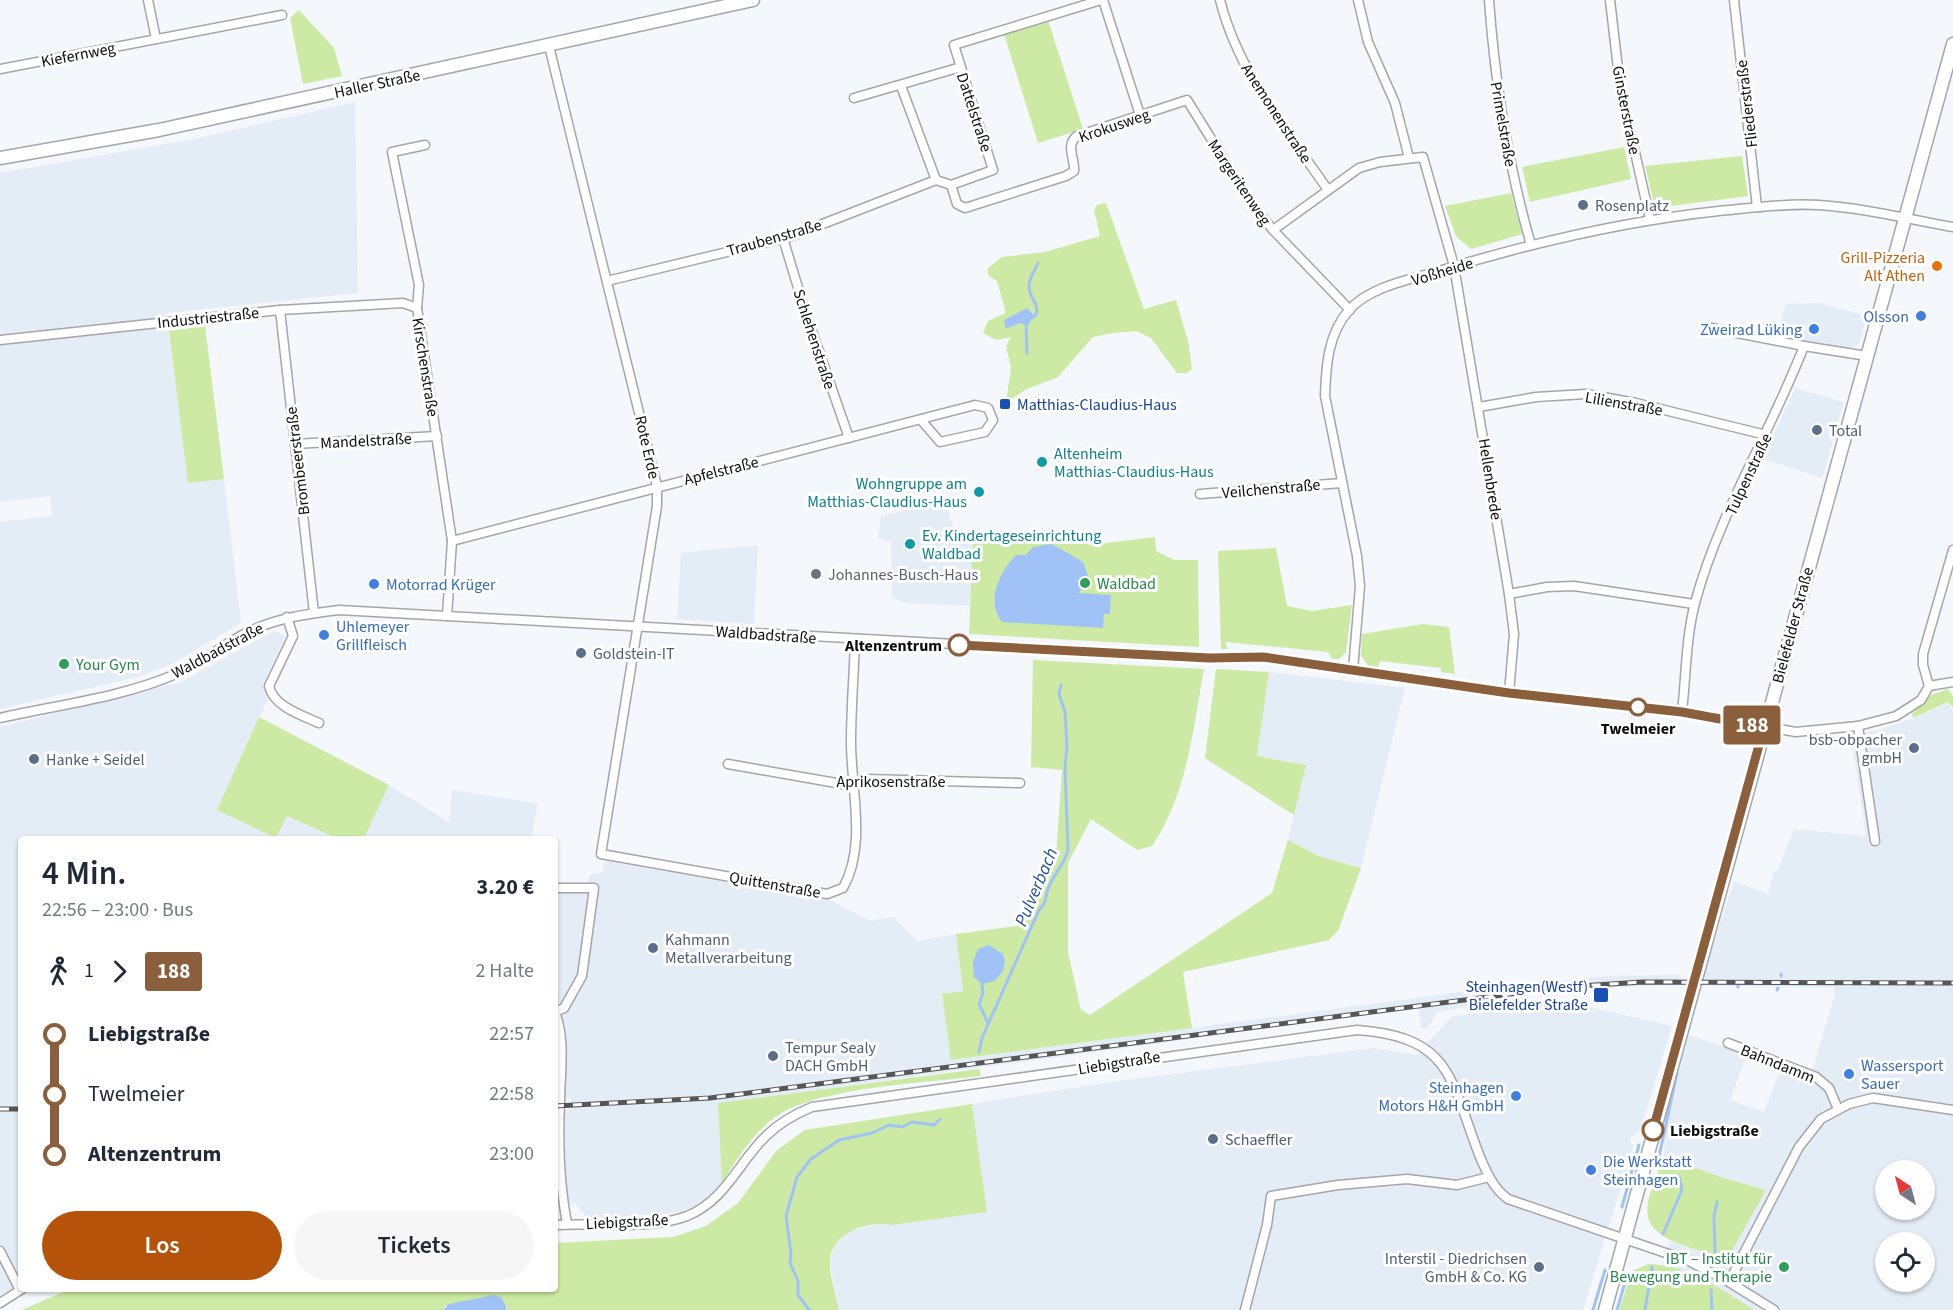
<!DOCTYPE html>
<html lang="de">
<meta charset="utf-8">
<style>
body{margin:0;font-family:"Source Sans 3",sans-serif;background:#f6f6f7;color:#1f2937;height:100vh;display:flex;flex-direction:column;font-size:22px;white-space:nowrap}
*{box-sizing:border-box;margin:0}
p{font-size:20px;color:#747a83}
.icon{flex:none;width:33px;height:33px;fill:none;stroke:currentColor;stroke-width:2;stroke-linecap:round;stroke-linejoin:round}
.map{position:relative;flex:1;overflow:hidden}
.side{position:absolute;left:18px;top:836px;width:540px;height:456px;display:flex;flex-direction:column;background:#fff;border-radius:6px;box-shadow:0 2px 4px #0004}
.side>*{flex:none}
.badge{padding:0 12px;border-radius:4px;font-size:21px;line-height:39px}
.needle{width:39px;rotate:324deg}
.buttons{position:absolute;left:1875px;top:1160px;display:grid;gap:12px}
.buttons a{display:grid;place-items:center;width:60px;height:60px;border-radius:50%;background:#fff;box-shadow:0 2px 4px #0004;font-size:30px}
.map>.badge{position:absolute;translate:-50% -50%;box-shadow:0 0 0 3px #fff}
.legs{display:flex;align-items:center;gap:9px;height:66px;padding:0 24px;font-size:20px}
.legs p{margin-inline-start:auto}
.head{display:flex;align-items:center;justify-content:space-between;height:102px;padding:0 24px}
h1{font-size:33px;font-weight:600;line-height:45px}
.cta{display:flex;gap:12px;margin-top:auto;padding:12px 24px}
.cta a{flex:1;height:69px;border-radius:36px;background:#b45309;color:#fff;font-size:24px;font-weight:600;line-height:69px;text-align:center}
.cta a+a{background:#f6f6f7;color:#1f2937}
ul{padding:0 24px;list-style:none}
li{display:flex;align-items:center;gap:21px;height:60px;font-size:22px}
li i{display:grid;place-items:center;width:9px;height:100%;margin:0 8px;background:currentColor}
li i::after{content:'';width:15px;height:15px;margin:-8px;border:4px solid;border-radius:50%;background:#fff}
li p{margin-inline-start:auto}
li:first-child i{background:linear-gradient(#0000 50%,currentColor 0)}
li:last-child i{background:linear-gradient(currentColor 50%,#0000 0)}
.map>svg:first-child{display:block}
.built{fill:#e4ecf6;fill-rule:evenodd}
.green{fill:#cceaa4}
.water{fill:#a1c2f7}
.lines{fill:none;stroke-linecap:round;stroke-linejoin:round}
.stream{stroke:#a1c2f7;stroke-width:3}
.minor-casing{stroke:#a3a6aa;stroke-width:11}
.secondary-casing{stroke:#a3a6aa;stroke-width:15}
.minor{stroke:#fff;stroke-width:8}
.secondary{stroke:#fff;stroke-width:12}
.rail-casing{stroke:#555658;stroke-width:5}
.rail{stroke:#fff;stroke-width:3;stroke-dasharray:9;stroke-linecap:butt}
.line-1-casing{stroke:#fff;stroke-width:14}
.line-1{stroke:#8b5e3c;stroke-width:9}
.service-dot{fill:#5c6f8a;stroke:#fff;stroke-width:2}
.food-dot{fill:#e8710a;stroke:#fff;stroke-width:2}
.shop-dot{fill:#3f7fe0;stroke:#fff;stroke-width:2}
.transit-dot{fill:#1a4fb4;stroke:#fff;stroke-width:2}
.culture-dot{fill:#0f9aa8;stroke:#fff;stroke-width:2}
.worship-dot{fill:#6b7280;stroke:#fff;stroke-width:2}
.leisure-dot{fill:#2e9e5b;stroke:#fff;stroke-width:2}
.stop-1-dot{fill:#fff;stroke:#8b5e3c;stroke-width:3}
.labels{text-anchor:middle;stroke-width:6;stroke-linejoin:round;paint-order:stroke}
.street-label{font-size:16px;fill:#0c0d0e;stroke:#fff}
.service-label{font-size:16px;fill:#4e5e75;stroke:#fff;text-anchor:start}
.food-label{font-size:16px;fill:#c56008;stroke:#fff;text-anchor:end}
.shop-label{font-size:16px;fill:#366cbe;stroke:#fff;text-anchor:start}
.transit-label{font-size:16px;fill:#164399;stroke:#fff;text-anchor:start}
.culture-label{font-size:16px;fill:#0d838f;stroke:#fff;text-anchor:start}
.worship-label{font-size:16px;fill:#5b616d;stroke:#fff;text-anchor:start}
.leisure-label{font-size:16px;fill:#27864d;stroke:#fff;text-anchor:start}
.stop-label{font-size:16px;font-weight:bold;fill:#0c0d0e;stroke:#fff;text-anchor:end}
.water-label{font-size:18px;font-style:italic;fill:#21509d;stroke:#fff}
</style>
<div class="map">
<svg width="1953" height="1310" viewBox="0 0 1953 1310">
<rect width="100%" height="100%" fill="#f4f7fb"/>
<!-- built -->
<g class="built">
<path d="M355 102 358 293 166 313 188 482 224 479 241 623 172 664 137 677 0 709V522L52 516 50 496 0 502V173L190 140Z"/>
<path d="M1820 303 1867 316 1859 344 1852 348 1776 336 1786 304Z"/>
<path d="M1795 388 1844 402 1822 478 1763 459Z"/>
<path d="M945 501 958 541 973 539 970 606 905 603 892 597 891 542 878 539 881 516Z"/>
<path d="M758 545 754 624 677 619 681 553Z"/>
<path d="M274 631 285 636 263 684 268 699 217 810 276 838 287 815 337 838H21V1284L0 1295V727L181 682Z"/>
<path d="M1269 672 1405 688 1361 868 1321 857 1288 840 1306 765 1257 756Z"/>
<path d="M1948 703 1953 712V1310H1754L1707 1281 1662 1265 1670 1241 1719 1257 1766 1190 1720 1177 1664 1156 1665 1126 1676 1078 1689 1035 1747 1055 1730 1100 1764 1112 1784 1059 1812 1071 1834 998V987L1703 986V977L1734 881 1768 894 1774 871 1778 870 1794 829 1866 836 1851 735 1881 729 1917 717ZM1886 1170H1924V1209H1886ZM1886 1242H1924V1281H1886Z"/>
<path d="M389 785 449 822 452 790 538 804 531 838H364Z"/>
<path d="M605 861 829 900 871 921 894 917 917 941 956 934 963 991 942 994 952 1060 1505 986 1609 976 1680 975 1678 985 1565 989 1489 998V1003L1437 1012 1427 1029 1422 1028 1418 1008 719 1103 722 1183 708 1198 690 1208 654 1218 585 1219 584 1214 575 1203 557 1205 555 1213V1110H571V1099H555V883H586L592 873 602 874Z"/>
<path d="M1571 1003 1672 1026 1640 1131 1631 1137 1630 1142 1634 1144 1583 1310H839L830 1264 835 1245 849 1231 882 1223 892 1225 987 1212 972 1104 1104 1083 1374 1048 1417 1055 1452 1016Z"/>
</g>
<!-- green -->
<g class="green">
<path d="M299 10 334 48 342 76 303 84 290 18Z"/>
<path d="M1048 20 1083 129 1038 143 1004 34Z"/>
<path d="M1624 147 1631 179 1530 202 1522 167Z"/>
<path d="M1742 156 1748 196 1655 208 1645 166Z"/>
<path d="M1511 193 1522 234 1471 249 1456 236 1445 206Z"/>
<path d="M1106 203 1144 309 1176 300 1188 341 1192 369 1187 373H1177L1151 338 1136 331 1113 333 1093 337 1058 377 1027 389 1006 402 1011 368 1006 346 1011 337 996 340 983 333 988 321 1006 313 997 281 988 275V268L1002 257 1045 252 1100 236 1094 210 1097 205Z"/>
<path d="M205 326 224 479 188 483 169 331Z"/>
<path d="M1051 533 1090 545 1155 537 1156 551 1174 560H1198L1199 647 969 634 973 539Z"/>
<path d="M1276 548 1287 606 1312 611 1352 605 1346 652 1339 659H1332L1328 652 1225 642 1228 649H1221L1218 551Z"/>
<path d="M1423 624 1449 627 1455 674 1441 672V668L1380 661 1378 669 1369 667 1361 656 1362 634Z"/>
<path d="M1033 660 1204 669C1193 729 1187 795 1152 846L1137 850 1091 819 1068 863V952L1081 1010 1090 1015 1272 893 1288 840 1321 857 1361 868 1338 931 1329 940 1183 972 1192 1028 951 1060 942 994 963 991 956 934 1024 925 1056 856 1062 770 1031 767Z"/>
<path d="M1216 669 1269 672 1257 756 1306 765 1294 815 1205 758Z"/>
<path d="M1948 689 1953 696V708L1948 702 1913 718 1912 714 1931 695Z"/>
<path d="M259 717 389 785 364 838H337L287 816 276 838 217 810Z"/>
<path d="M979 1069 981 1076C926 1083 816 1087 774 1118 751 1135 737 1160 722 1183L718 1103Z"/>
<path d="M972 1104 987 1212 892 1225C867 1220 830 1233 830 1263 830 1278 836 1295 839 1310H507V1307L445 1306 443 1310H22L72 1288H555V1243L673 1237 706 1226 738 1203 777 1150 805 1130Z"/>
<path d="M1664 1156 1720 1177 1766 1190 1729 1256C1715 1258 1702 1251 1688 1247 1629 1227 1647 1204 1664 1156Z"/>
<path d="M1648 1264C1689 1265 1721 1289 1754 1310H1619L1632 1271Z"/>
</g>
<!-- water -->
<g class="water">
<path d="M1027 308 1034 315 1028 326 1020 323 1006 329 1004 320Z"/>
<path d="M1052 544 1083 562 1090 582 1078 593 1111 595 1110 614H1104L1103 628 1002 622C985 600 1000 572 1016 555H1026L1033 547Z"/>
<path d="M989 945 1003 954 1005 960 1003 971 995 981 982 984 974 977 973 962 978 949Z"/>
<path d="M494 1295 502 1298 507 1310H443L449 1304Z"/>
</g>
<g class="lines">
<!-- stream -->
<g class="stream">
<path d="M1032 318 1036 315C1040 304 1029 297 1029 287 1029 277 1035 271 1038 263"/>
<path d="M1026 324 1027 353"/>
<path d="M1781 976V974"/>
<path d="M982 984 983 993 979 1004 988 1023"/>
<path d="M1738 987V985"/>
<path d="M1777 990 1778 988"/>
<path d="M979 1052 982 1038 1039 910C1047 903 1045 898 1048 889 1053 875 1064 865 1068 850L1065 768 1067 746 1065 712 1059 694 1061 685"/>
<path d="M1658 1161 1677 1073"/>
<path d="M1622 1207 1639 1145"/>
<path d="M1663 1234 1682 1190 1679 1177"/>
<path d="M1715 1253 1714 1216 1717 1202"/>
<path d="M1711 1290 1712 1310"/>
<path d="M809 1310 798 1295V1281L790 1263 791 1254 786 1216 797 1177 811 1159 839 1140 872 1133 889 1125 902 1127 912 1122 934 1125 940 1119"/>
<path d="M1593 1310 1605 1270"/>
<path d="M1617 1310 1624 1286"/>
<path d="M1645 1310 1652 1267"/>
</g>
<!-- minor casing -->
<g class="minor-casing">
<g id="minor">
<path d="M148 0 156 39"/>
<path d="M1103 0 1140 115"/>
<path d="M1220 0C1238 72 1286 129 1328 190"/>
<path d="M1358 0 1368 42 1395 103 1409 158"/>
<path d="M1489 0C1495 83 1508 165 1531 245"/>
<path d="M1610 0 1620 86 1650 219"/>
<path d="M1734 0 1757 207"/>
<path d="M549 46 657 486V506L601 854 827 894 843 888C867 846 851 789 851 742 851 708 854 674 855 640"/>
<path d="M0 69 282 15"/>
<path d="M901 86 936 180"/>
<path d="M854 98 961 67"/>
<path d="M425 145 392 152 419 285 417 308 452 541 447 616"/>
<path d="M951 185 957 204 965 208 1066 176 1074 171C1075 158 1065 145 1077 136L1187 100 1251 203 1273 230 1350 310"/>
<path d="M951 185 993 170 954 45 1101 0"/>
<path d="M1273 230 1359 168 1380 162 1423 157 1454 266 1509 594 1514 634 1509 693"/>
<path d="M783 238 805 311 849 438"/>
<path d="M607 281 789 237 936 180 951 185"/>
<path d="M280 310 314 613"/>
<path d="M1711 328 1804 346"/>
<path d="M0 340 280 310 403 303 417 308"/>
<path d="M1479 407 1536 397 1586 394 1636 403 1766 435"/>
<path d="M295 444 437 436"/>
<path d="M1200 494 1342 483"/>
<path d="M452 541 975 405 988 408 993 420 985 432 940 442 921 420"/>
<path d="M1509 594 1547 587 1574 586 1694 604"/>
<path d="M287 617 293 636 269 686C273 706 301 715 319 723"/>
<path d="M1353 670 1360 586 1357 556 1325 396C1326 365 1328 334 1349 310 1371 286 1409 280 1439 271 1531 243 1624 221 1719 211 1751 208 1786 203 1819 205 1864 208 1908 219 1953 227"/>
<path d="M1929 686 1923 665V654L1953 550"/>
<path d="M1929 686 1953 682"/>
<path d="M1682 712C1686 676 1686 637 1695 603 1719 513 1771 432 1804 346L1867 356"/>
<path d="M0 718C57 705 125 697 178 673 202 662 223 645 246 633 276 618 306 614 339 610L1209 658 1250 656 1509 693 1682 712 1796 732 1858 726 1896 716 1921 700 1929 686"/>
<path d="M1858 726 1875 841"/>
<path d="M728 764 842 784 866 779 1020 783"/>
<path d="M555 888H594L582 976 564 1008 555 1012"/>
<path d="M555 1012C566 1041 560 1073 560 1104 558 1142 560 1186 567 1224"/>
<path d="M1728 1043 1816 1077 1829 1088 1838 1109"/>
<path d="M555 1225C597 1222 647 1231 687 1216 726 1200 738 1163 766 1136 780 1122 795 1114 812 1107L1357 1030C1454 1037 1450 1081 1480 1157 1487 1173 1493 1188 1508 1199L1689 1261 1729 1282 1774 1310"/>
<path d="M0 1251 20 1290"/>
<path d="M1729 1282 1799 1147 1821 1119 1849 1104 1873 1098 1953 1110"/>
<path d="M0 1303 22 1289"/>
<path d="M1245 1310 1267 1225 1271 1196 1338 1185 1407 1179 1457 1185 1489 1177"/>
</g>
</g>
<!-- secondary casing -->
<g class="secondary-casing">
<g id="secondary">
<path d="M0 158 159 130 753 0"/>
<path d="M1605 1310 1953 44"/>
</g>
</g>
<!-- minor -->
<use href="#minor" class="minor"/>
<!-- secondary -->
<use href="#secondary" class="secondary"/>
<!-- rail casing -->
<g class="rail-casing">
<g id="rail">
<path d="M555 1106 710 1098 1564 987 1642 982 1953 983"/>
<path d="M0 1109H21"/>
</g>
</g>
<!-- rail -->
<use href="#rail" class="rail"/>
</g>
<g class="lines">
<!-- line-1 casing -->
<g class="line-1-casing">
<path id="line-1" d="M959 645 1209 658 1263 657 1509 693 1682 712 1764 727 1653 1130"/>
</g>
<!-- line-1 -->
<use href="#line-1" class="line-1"/>
</g>
<!-- markers -->
<g class="service-dot">
<circle cx="1583" cy="205" r="6"/>
<circle cx="1817" cy="430" r="6"/>
<circle cx="581" cy="653" r="6"/>
<circle cx="1914" cy="748" r="6"/>
<circle cx="34" cy="759" r="6"/>
<circle cx="653" cy="948" r="6"/>
<circle cx="773" cy="1056" r="6"/>
<circle cx="1213" cy="1139" r="6"/>
<circle cx="1539" cy="1267" r="6"/>
</g>
<circle class="food-dot" cx="1937" cy="266" r="6"/>
<g class="shop-dot">
<circle cx="1921" cy="316" r="6"/>
<circle cx="1814" cy="329" r="6"/>
<circle cx="374" cy="584" r="6"/>
<circle cx="324" cy="635" r="6"/>
<circle cx="1849" cy="1074" r="6"/>
<circle cx="1516" cy="1096" r="6"/>
<circle cx="1591" cy="1170" r="6"/>
</g>
<g class="transit-dot">
<rect x="999" y="398" width="12" height="12" rx="3"/>
<rect x="1593" y="987" width="16" height="16" rx="3"/>
</g>
<g class="culture-dot">
<circle cx="1042" cy="462" r="6"/>
<circle cx="979" cy="492" r="6"/>
<circle cx="910" cy="544" r="6"/>
</g>
<circle class="worship-dot" cx="816" cy="574" r="6"/>
<g class="leisure-dot">
<circle cx="1085" cy="583" r="6"/>
<circle cx="64" cy="664" r="6"/>
<circle cx="1784" cy="1267" r="6"/>
</g>
<g class="stop-1-dot">
<circle cx="959" cy="645" r="10"/>
<circle cx="1638" cy="707" r="8"/>
<circle cx="1653" cy="1130" r="10"/>
</g>
<g class="labels">
<!-- street labels -->
<g class="street-label">
<text transform="translate(78 54) rotate(-11)" y="6">Kiefernweg</text>
<text transform="translate(377 83) rotate(-12)" y="6">Haller Straße</text>
<text transform="translate(1746 104) rotate(-97)" y="6">Fliederstraße</text>
<text transform="translate(1627 110) rotate(79)" y="6">Ginsterstraße</text>
<text transform="translate(975 112) rotate(72)" y="6">Dattelstraße</text>
<text transform="translate(1277 113) rotate(57)" y="6">Anemonenstraße</text>
<text transform="translate(1504 124) rotate(80)" y="6">Primelstraße</text>
<text transform="translate(1114 125) rotate(-19)" y="6">Krokusweg</text>
<text transform="translate(1240 182) rotate(56)" y="6">Margeritenweg</text>
<text transform="translate(774 237) rotate(-16)" y="6">Traubenstraße</text>
<text transform="translate(1442 271) rotate(-17)" y="6">Voßheide</text>
<text transform="translate(208 317) rotate(-6)" y="6">Industriestraße</text>
<text transform="translate(815 339) rotate(72)" y="6">Schlehenstraße</text>
<text transform="translate(426 367) rotate(81)" y="6">Kirschenstraße</text>
<text transform="translate(1624 403) rotate(10)" y="6">Lilienstraße</text>
<text transform="translate(366 440) rotate(-3)" y="6">Mandelstraße</text>
<text transform="translate(648 447) rotate(77)" y="6">Rote Erde</text>
<text transform="translate(297 461) rotate(-97)" y="6">Brombeerstraße</text>
<text transform="translate(721 470) rotate(-14)" y="6">Apfelstraße</text>
<text transform="translate(1748 474) rotate(-65)" y="6">Tulpenstraße</text>
<text transform="translate(1491 479) rotate(81)" y="6">Hellenbrede</text>
<text transform="translate(1271 488) rotate(-5)" y="6">Veilchenstraße</text>
<text transform="translate(1792 625) rotate(-75)" y="6">Bielefelder Straße</text>
<text transform="translate(766 634) rotate(4)" y="6">Waldbadstraße</text>
<text transform="translate(217 650) rotate(-28)" y="6">Waldbadstraße</text>
<text x="891" y="787">Aprikosenstraße</text>
<text transform="translate(775 884) rotate(10)" y="6">Quittenstraße</text>
<text transform="translate(1119 1062) rotate(-9)" y="6">Liebigstraße</text>
<text transform="translate(1778 1063) rotate(22)" y="6">Bahndamm</text>
<text transform="translate(627 1221) rotate(-3)" y="6">Liebigstraße</text>
</g>
<!-- service labels -->
<g class="service-label">
<text x="1595" y="211">Rosenplatz</text>
<text x="1829" y="436">Total</text>
<text x="593" y="659">Goldstein-IT</text>
<text x="1902" y="745" text-anchor="end">bsb-obpacher<tspan x="1902" dy="18">gmbH</tspan></text>
<text x="46" y="765">Hanke + Seidel</text>
<text x="665" y="945">Kahmann<tspan x="665" dy="18">Metallverarbeitung</tspan></text>
<text x="785" y="1053">Tempur Sealy<tspan x="785" dy="18">DACH GmbH</tspan></text>
<text x="1225" y="1145">Schaeffler</text>
<text x="1527" y="1264" text-anchor="end">Interstil - Diedrichsen<tspan x="1527" dy="18">GmbH &amp; Co. KG</tspan></text>
</g>
<!-- food labels -->
<g class="food-label">
<text x="1925" y="263">Grill-Pizzeria<tspan x="1925" dy="18">Alt Athen</tspan></text>
</g>
<!-- shop labels -->
<g class="shop-label">
<text x="1909" y="322" text-anchor="end">Olsson</text>
<text x="1802" y="335" text-anchor="end">Zweirad Lüking</text>
<text x="386" y="590">Motorrad Krüger</text>
<text x="336" y="632">Uhlemeyer<tspan x="336" dy="18">Grillfleisch</tspan></text>
<text x="1861" y="1071">Wassersport<tspan x="1861" dy="18">Sauer</tspan></text>
<text x="1504" y="1093" text-anchor="end">Steinhagen<tspan x="1504" dy="18">Motors H&amp;H GmbH</tspan></text>
<text x="1603" y="1167">Die Werkstatt<tspan x="1603" dy="18">Steinhagen</tspan></text>
</g>
<!-- transit labels -->
<g class="transit-label">
<text x="1017" y="410">Matthias-Claudius-Haus</text>
<text x="1588" y="992" text-anchor="end">Steinhagen(Westf)<tspan x="1588" dy="18">Bielefelder Straße</tspan></text>
</g>
<!-- culture labels -->
<g class="culture-label">
<text x="1054" y="459">Altenheim<tspan x="1054" dy="18">Matthias-Claudius-Haus</tspan></text>
<text x="967" y="489" text-anchor="end">Wohngruppe am<tspan x="967" dy="18">Matthias-Claudius-Haus</tspan></text>
<text x="922" y="541">Ev. Kindertageseinrichtung<tspan x="922" dy="18">Waldbad</tspan></text>
</g>
<!-- worship labels -->
<g class="worship-label">
<text x="828" y="580">Johannes-Busch-Haus</text>
</g>
<!-- leisure labels -->
<g class="leisure-label">
<text x="1097" y="589">Waldbad</text>
<text x="76" y="670">Your Gym</text>
<text x="1772" y="1264" text-anchor="end">IBT – Institut für<tspan x="1772" dy="18">Bewegung und Therapie</tspan></text>
</g>
<!-- stop labels -->
<g class="stop-label">
<text x="942" y="651">Altenzentrum</text>
<text x="1638" y="734" text-anchor="middle">Twelmeier</text>
<text x="1670" y="1136" text-anchor="start">Liebigstraße</text>
</g>
<!-- water labels -->
<g class="water-label">
<text transform="translate(1036 887) rotate(-67)" y="6">Pulverbach</text>
</g>
</g>
</svg>
<div class="buttons">
<a><svg class="needle" viewBox="-14 -14 28 28"><path d="M0-13l5 13h-10z" fill="#e53935"/><path d="M0 13l5-13h-10z" fill="#747a83"/></svg></a>
<a><svg class="icon" aria-label="locate" viewBox="0 0 24 24"><circle cx="12" cy="12" r="6"/><path d="M12 2v4M12 18v4M2 12h4M18 12h4"/></svg></a>
</div>
<b class="badge" style="left:1752px;top:725px;background:#8b5e3c;color:#fff">188</b>
<section class="side">
<div class="head"><div><h1>4 Min.</h1><p>22:56 – 23:00 · Bus</p></div><b>3.20 €</b></div>
<div class="legs"><svg class="icon" aria-label="walk" viewBox="0 0 24 24"><circle cx="13" cy="4" r="2"/><path d="M13 8l-2 6 4 7M11 14l-3 7M7 12l3-4h3l4 4"/></svg>1<svg class="icon" aria-label="forward" viewBox="0 0 24 24"><path d="M9 5l7 7-7 7"/></svg><b class="badge" style="background:#8b5e3c;color:#fff">188</b><p>2 Halte</p></div>
<ul>
<li><i style="color:#8b5e3c"></i><b>Liebigstraße</b><p>22:57</p></li>
<li><i style="color:#8b5e3c"></i><span>Twelmeier</span><p>22:58</p></li>
<li><i style="color:#8b5e3c"></i><b>Altenzentrum</b><p>23:00</p></li>
</ul>
<div class="cta"><a>Los</a><a>Tickets</a></div>
</section>
</div>
